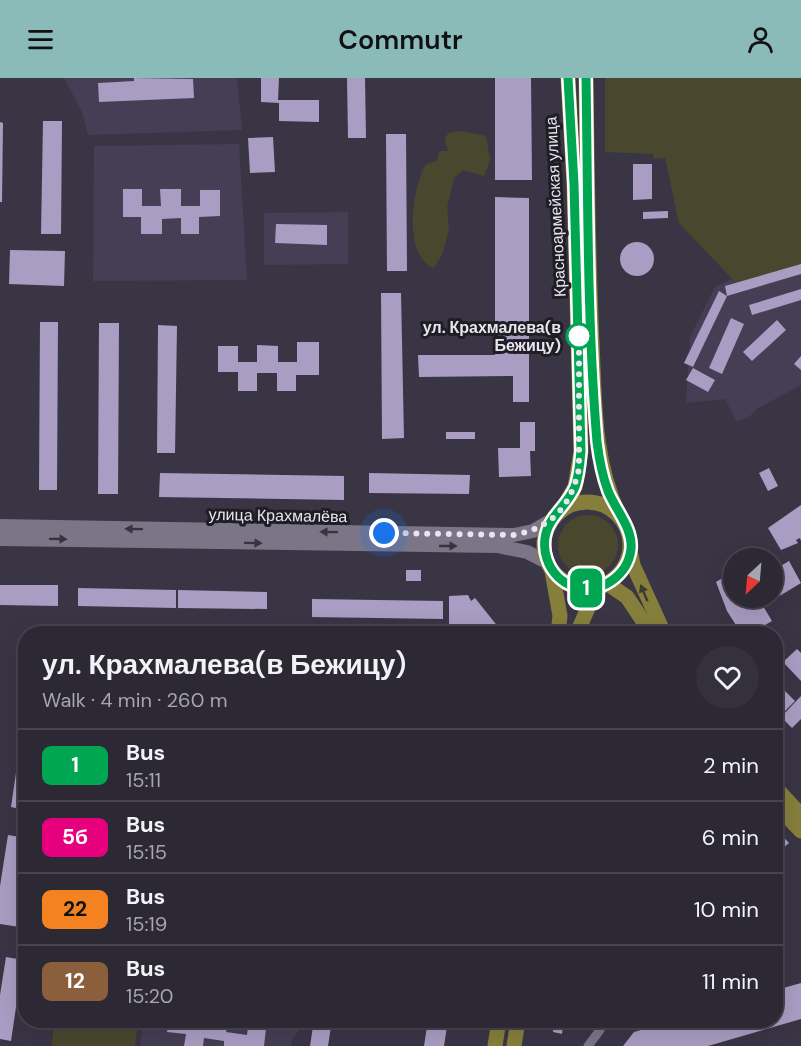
<!DOCTYPE html>
<meta charset="utf-8">
<style>
body{margin:0;font-family:"DM Sans",sans-serif;background:#34303c;color:#f1f3f6;height:100vh;display:flex;flex-direction:column;font-size:22px;white-space:nowrap}
*{box-sizing:border-box;margin:0}
p{font-size:20px;color:#a6a6ac}
.icon{flex:none;width:33px;height:33px;fill:none;stroke:currentColor;stroke-width:2;stroke-linecap:round;stroke-linejoin:round}
.map{position:relative;flex:1;overflow:hidden}
.drawer{position:absolute;left:18px;top:548px;width:765px;height:402px;display:flex;flex-direction:column;background:#2c2834;border-radius:24px;box-shadow:0 6px 24px #0002,0 0 0 2px #48444f}
.drawer>*{flex:none}
.badge{padding:0 12px;border-radius:9px;font-size:21px;line-height:39px}
.needle{width:39px;rotate:206deg}
.fabs{position:absolute;left:723px;top:470px;display:grid;gap:12px}
.fabs a{display:grid;place-items:center;width:60px;height:60px;border-radius:50%;background:#2c2834;box-shadow:0 6px 24px #0002,0 0 0 2px #48444f;font-size:30px}
.you{position:absolute;width:30px;height:30px;margin:-15px;border:4px solid #fff;border-radius:50%;background:#1a73e8;box-shadow:0 0 0 9px #1a73e833}
.map>.badge{position:absolute;translate:-50% -50%;box-shadow:0 0 0 3px #fff}
.round{display:grid;place-items:center;flex:none;width:63px;height:63px;border-radius:32px;background:#34303c}
.head{display:flex;align-items:center;justify-content:space-between;height:102px;padding:0 24px}
h1{font-size:28px;font-weight:600;line-height:45px}
ul{padding:0;list-style:none}
li{display:flex;align-items:center;gap:18px;height:72px;padding:0 24px;border-top:2px solid #48444f}
li div{flex:1}
li b{display:block;font-size:22px}
li em{font-style:normal}
li .badge{min-width:66px;font-weight:700;text-align:center}
header{display:flex;justify-content:space-between;align-items:center;height:78px;padding:0 24px;background:#8bbbb9;color:#111;font-size:27px;font-weight:600}
.map>svg:first-child{display:block}
.built{fill:#453e54}
.green{fill:#49482e}
.building{fill:#a99dc3}
.lines{fill:none;stroke-linecap:round;stroke-linejoin:round}
.minor{stroke:#7b7588;stroke-width:9}
.secondary{stroke:#7b7588;stroke-width:14}
.primary{stroke:#867f3c;stroke-width:15}
.oneway{fill:#37343e}
.oneway2{fill:#3f3b2c}
.line-casing{stroke:#fff;stroke-width:14}
.line{stroke:#00a651;stroke-width:9}
.walk{stroke:#e9e5f0;stroke-width:6;stroke-dasharray:0 10.8}
.stop-dot{fill:#fff;stroke:#00a651;stroke-width:3}
.labels{text-anchor:middle;stroke-width:6;stroke-linejoin:round;paint-order:stroke}
.street-label{font-size:16px;fill:#e9e5f0;stroke:#201e25}
.stop-label{font-size:16px;font-weight:bold;fill:#e9e5f0;stroke:#201e25;text-anchor:end}
</style>
<header><svg class="icon" aria-label="menu" viewBox="0 0 24 24"><path d="M4 6h16M4 12h16M4 18h16"/></svg>Commutr<svg class="icon" aria-label="person" viewBox="0 0 24 24"><circle cx="12" cy="8" r="4"/><path d="M4 21q1-7 8-7t8 7"/></svg></header>
<div class="map">
<svg width="801" height="968" viewBox="0 0 801 968">
<rect width="100%" height="100%" fill="#3a3545"/>
<!-- built -->
<g class="built">
<path d="M64 0H237L242 52 88 57 82 34Z"/>
<path d="M239 66 247 202 93 203 94 68Z"/>
<path d="M348 134V186L264 187V135Z"/>
<path d="M801 188V307L757 331 748 340 736 343 725 321 686 325 690 259 715 209 732 201 741 210Z"/>
<path d="M143 942H300L298 954 292 962 291 968H140Z"/>
</g>
<!-- green -->
<g class="green">
<path d="M605 0H801V188L741 210 679 145 665 80 654 81 653 76 605 74Z"/>
<path d="M461 53 486 58 490 82 484 98 463 92 454 100 447 130 449 151 442 177 434 190C402 178 412 110 426 86L437 83 439 73H448L445 61 448 55Z"/>
<circle cx="588" cy="467" r="30"/>
<path d="M54 942H138L135 968H52Z"/>
</g>
<!-- building -->
<g class="building">
<path d="M134 0 193 1 194 20 99 24 98 5 134 3Z"/>
<path d="M261 0H279L278 22H319V44L279 43V25L261 24Z"/>
<path d="M347 0H365L366 60H348Z"/>
<path d="M495 0H531L532 102H495Z"/>
<path d="M43 43H62L61 156H41Z"/>
<path d="M0 44 3 45 2 124H0Z"/>
<path d="M386 56H406L407 193H387Z"/>
<path d="M273 59 275 94 250 95 248 60Z"/>
<path d="M633 86H652V121L633 122Z"/>
<path d="M123 111H142V128H161L160 111H181V128H200V112H220V138L199 139V156H181V140L162 141V156H141V139H123Z"/>
<path d="M495 119 529 120V324H513V298L419 299 418 277H495Z"/>
<path d="M668 133V140L643 141V134Z"/>
<path d="M276 146 327 147V167L275 165Z"/>
<circle cx="637" cy="181" r="17"/>
<path d="M10 172 65 173 64 208 9 206Z"/>
<path d="M801 186V196L727 218 725 208Z"/>
<path d="M801 211V222L752 237 749 227Z"/>
<path d="M719 213 727 218 693 289 684 285Z"/>
<path d="M381 215H401L404 360 382 361Z"/>
<path d="M731 240 744 246 722 296 709 290Z"/>
<path d="M777 242 786 252 752 283 743 274Z"/>
<path d="M40 244H58L57 412H39Z"/>
<path d="M99 245H119L118 416H98Z"/>
<path d="M158 247 177 248 175 375H157Z"/>
<path d="M297 264H319V297H296V313H277V295H257V313H238V294H218V268H238V284H257V267L278 268V284H297Z"/>
<path d="M801 278V292L794 286Z"/>
<path d="M693 290 715 302 708 314 686 302Z"/>
<path d="M520 344H535V373H530L531 398 499 399 498 370H520Z"/>
<rect x="446" y="354" width="29" height="7"/>
<path d="M769 390 778 408 768 413 759 395Z"/>
<path d="M160 395 344 398V422L159 419Z"/>
<path d="M369 395 470 397 469 416 369 415Z"/>
<path d="M801 427V463L800 460 796 462 798 465 781 472 768 450Z"/>
<path d="M789 483 801 505 763 528 772 543 751 555H741L727 533 716 504 734 493V519H772V493Z"/>
<rect x="406" y="492" width="15" height="11"/>
<path d="M0 507H58V528L0 527Z"/>
<path d="M78 510 176 512V530L78 528Z"/>
<path d="M178 512 267 514V531L178 530Z"/>
<path d="M468 517 471 523 475 520 503 555H462L455 547H449V518Z"/>
<path d="M312 521 443 523V541L312 539Z"/>
<path d="M797 571 801 575V603L783 584Z"/>
<path d="M780 608 795 623 785 633 776 623V613Z"/>
<path d="M801 618V641L792 650 781 639Z"/>
<path d="M24 640H26V732L11 729Z"/>
<path d="M779 754 789 765 784 769 781 766 776 771V757Z"/>
<path d="M8 757 26 760V850L0 846V808Z"/>
<path d="M6 879 23 882 11 963 0 961V917Z"/>
<path d="M801 905V941L708 968H623L634 954 676 942H776V912Z"/>
<path d="M169 942H187L186 947 208 950 209 942H228L226 954 247 957 249 942H267L264 968H224V963L204 960 203 968H184L186 956 167 954Z"/>
<path d="M314 942H332L328 968H310Z"/>
<path d="M428 942H448L444 968H424Z"/>
<path d="M554 942H578L571 948 563 947 562 956 553 954Z"/>
</g>
<g class="lines">
<!-- minor -->
<path class="minor" d="M588 968 600 952"/>
<!-- secondary -->
<g class="secondary">
<path d="M0 448 514 457 533 453 552 442"/>
<path d="M0 461 497 468 527 474 547 484"/>
</g>
<!-- primary -->
<g class="primary">
<path d="M586 0C587 88 588 177 592 265 595 326 593 382 620 439"/>
<circle cx="587" cy="467" r="43"/>
<path d="M562 432 575 409 581 373 574 106 568 0"/>
<path d="M630 472 633 487 664 555"/>
<path d="M552 493 560 538 558 555"/>
<path d="M608 506 627 519 651 555"/>
<path d="M577 555 592 521 602 508"/>
<path d="M776 710 801 737"/>
<path d="M776 727 801 753"/>
<path d="M495 968 499 942"/>
<path d="M514 968 518 942"/>
</g>
</g>
<!-- one-way arrows -->
<defs><path id="oneway-solid" d="M-6-.8H1V-3.2L6.5 0L1 3.2V.8H-6Z" transform="scale(1.5)"/></defs>
<g class="oneway">
<use href="#oneway-solid" transform="translate(134 451) rotate(-179)"/>
<use href="#oneway-solid" transform="translate(329 454) rotate(-179)"/>
<use href="#oneway-solid" transform="translate(58 461) rotate(1)"/>
<use href="#oneway-solid" transform="translate(253 465) rotate(1)"/>
<use href="#oneway-solid" transform="translate(448 468)"/>
</g>
<use class="oneway2" href="#oneway-solid" transform="translate(644 515) rotate(-113)"/>
<g class="lines">
<!-- line casing -->
<g class="line-casing">
<path id="line" d="M568 0 574 106 581 373C580 385 579 398 575 409 569 423 559 431 552 442 536 466 547 500 575 509 601 517 628 497 631 471 633 450 615 431 608 413 602 397 599 380 597 364 587 243 588 121 586 0"/>
</g>
<!-- line -->
<use href="#line" class="line"/>
<!-- walk -->
<path class="walk" d="M384 455 514 457C553 449 570 429 579 391V258"/>
</g>
<!-- markers -->
<circle class="stop-dot" cx="579" cy="258" r="12"/>
<g class="labels">
<!-- street labels -->
<g class="street-label">
<text transform="translate(555 129) rotate(-93)" y="6">Красноармейская улица</text>
<text transform="translate(278 437) rotate(1)" y="6">улица Крахмалёва</text>
</g>
<!-- stop labels -->
<g class="stop-label">
<text x="561" y="255">ул. Крахмалева(в<tspan x="561" dy="18">Бежицу)</tspan></text>
</g>
</g>
</svg>
<div class="fabs">
<a><svg class="needle" viewBox="-14 -14 28 28"><path d="M0-13l5 13h-10z" fill="#e53935"/><path d="M0 13l5-13h-10z" fill="#a6a6ac"/></svg></a>
</div>
<div class="you" style="left:384px;top:455px"></div>
<b class="badge" style="left:586px;top:510px;background:#00a651;color:#fff">1</b>
<section class="drawer">
<div class="head"><div><h1>ул. Крахмалева(в Бежицу)</h1><p>Walk · 4 min · 260 m</p></div><a class="round"><svg class="icon" aria-label="heart" viewBox="0 0 24 24"><path d="M12 20l-8-8c-3-5 5-10 8-4 3-6 11-1 8 4z"/></svg></a></div>
<ul>
<li><span class="badge" style="background:#00a651;color:#fff">1</span><div><b>Bus</b><p>15:11</p></div><em>2 min</em></li>
<li><span class="badge" style="background:#e6007e;color:#fff">5б</span><div><b>Bus</b><p>15:15</p></div><em>6 min</em></li>
<li><span class="badge" style="background:#f58220;color:#111">22</span><div><b>Bus</b><p>15:19</p></div><em>10 min</em></li>
<li><span class="badge" style="background:#8b5e3c;color:#fff">12</span><div><b>Bus</b><p>15:20</p></div><em>11 min</em></li>
</ul>
</section>
</div>
